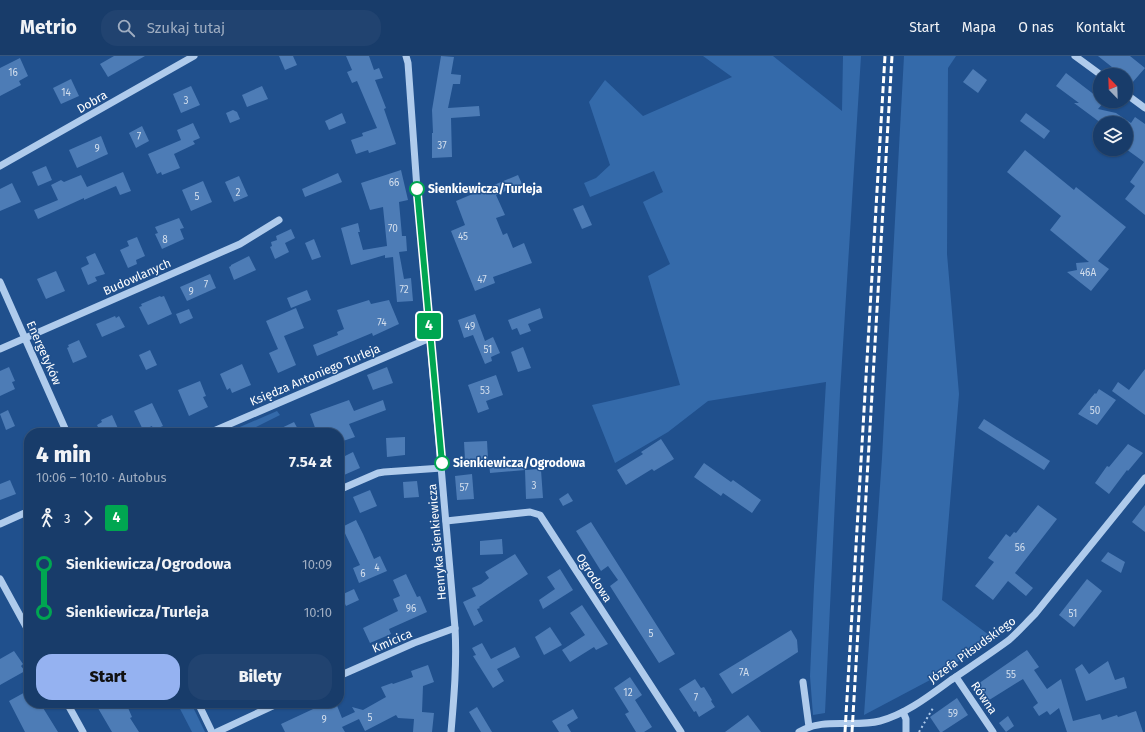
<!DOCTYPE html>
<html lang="pl">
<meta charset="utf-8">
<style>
body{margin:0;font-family:"Fira Sans",sans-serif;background:#214370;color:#f1f3f6;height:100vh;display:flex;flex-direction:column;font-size:15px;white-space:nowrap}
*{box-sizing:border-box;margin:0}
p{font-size:13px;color:#9fadc1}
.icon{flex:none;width:22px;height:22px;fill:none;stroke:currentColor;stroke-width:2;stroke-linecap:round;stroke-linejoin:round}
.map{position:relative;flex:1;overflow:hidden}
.sheet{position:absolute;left:24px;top:372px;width:320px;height:280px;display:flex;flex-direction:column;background:#183c6a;border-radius:16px;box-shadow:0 1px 3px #0004,0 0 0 1px #36567e}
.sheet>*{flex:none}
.badge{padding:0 8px;border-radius:3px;font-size:14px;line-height:26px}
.needle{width:26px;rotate:337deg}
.fabs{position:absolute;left:1093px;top:12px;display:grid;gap:8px}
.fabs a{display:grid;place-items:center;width:40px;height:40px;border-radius:50%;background:#183c6a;box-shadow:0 1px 3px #0004,0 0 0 1px #36567e;font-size:20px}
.map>.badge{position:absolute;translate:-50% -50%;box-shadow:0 0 0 2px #fff}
.legs{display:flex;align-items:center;gap:6px;height:44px;padding:0 12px;font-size:13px}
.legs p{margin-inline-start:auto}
.headline{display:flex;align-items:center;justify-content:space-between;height:68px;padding:0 12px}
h1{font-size:22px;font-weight:800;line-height:30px}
.primary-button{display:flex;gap:8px;margin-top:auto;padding:8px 12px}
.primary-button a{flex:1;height:46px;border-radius:16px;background:#95b2f1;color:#111;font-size:16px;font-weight:800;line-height:46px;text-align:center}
.primary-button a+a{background:#214370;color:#f1f3f6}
ul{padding:0 12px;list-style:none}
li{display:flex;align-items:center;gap:14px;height:48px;font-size:15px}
li i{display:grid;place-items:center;width:6px;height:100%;margin:0 5px;background:currentColor}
li i::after{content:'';width:10px;height:10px;margin:-5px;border:3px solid;border-radius:50%;background:#183c6a}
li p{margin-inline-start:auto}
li:first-child i{background:linear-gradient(#0000 50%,currentColor 0)}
li:last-child i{background:linear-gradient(currentColor 50%,#0000 0)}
header{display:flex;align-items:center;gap:24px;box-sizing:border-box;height:56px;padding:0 20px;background:#183c6a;border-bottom:1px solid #36567e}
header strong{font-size:19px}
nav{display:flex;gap:22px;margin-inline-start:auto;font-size:14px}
.search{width:280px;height:36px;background:#214370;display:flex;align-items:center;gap:10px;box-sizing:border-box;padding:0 14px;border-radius:16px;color:#9fadc1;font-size:15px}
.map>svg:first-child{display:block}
.green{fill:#346aaa}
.building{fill:#4d7cb6}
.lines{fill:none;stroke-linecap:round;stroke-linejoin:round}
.path{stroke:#afcbec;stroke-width:2;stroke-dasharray:2 3;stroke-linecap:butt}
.minor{stroke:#afcbec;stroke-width:7}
.rail{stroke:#fff;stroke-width:3;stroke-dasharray:7 3;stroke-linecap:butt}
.line-1-casing{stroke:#fff;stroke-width:9}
.line-1{stroke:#00a651;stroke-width:6}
.stop-1-dot{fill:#fff;stroke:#00a651;stroke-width:2}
.labels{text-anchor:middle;stroke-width:3;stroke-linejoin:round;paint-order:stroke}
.number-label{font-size:10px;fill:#d2deed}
.street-label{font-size:12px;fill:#fff;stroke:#20508d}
.stop-label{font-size:12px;font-weight:bold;fill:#fff;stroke:#20508d;text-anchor:start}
</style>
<header>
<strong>Metrio</strong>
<div class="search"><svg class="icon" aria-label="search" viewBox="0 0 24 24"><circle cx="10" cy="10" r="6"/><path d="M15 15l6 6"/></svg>Szukaj tutaj</div>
<nav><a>Start</a><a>Mapa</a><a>O nas</a><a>Kontakt</a></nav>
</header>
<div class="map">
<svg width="1145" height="676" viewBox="0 0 1145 676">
<rect width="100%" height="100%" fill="#20508d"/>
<!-- green -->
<g class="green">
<path d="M703 0H773L842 55 843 0H861L840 337 825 657 813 659 810 620 814 530 826 326 708 345 668 376 615 407 592 349 680 329 648 220 670 208 643 146 663 136 654 115 590 141 584 127 596 122 610 109 589 46 605 24 643 60 732 21Z"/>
<path d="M904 0H956L948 12 947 198 959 338 942 544 993 582 932 623 864 659 882 402Z"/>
<path d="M277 355 280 359 256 371 259 377H226Z"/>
<path d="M177 647H191L205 676H192Z"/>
</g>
<!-- building -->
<g class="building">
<path d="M114 0H145L108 21 100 8Z"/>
<path d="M279 0H293L297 9 285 14Z"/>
<path d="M346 0H369L374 14 379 12 383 22 375 24 386 52 384 53 396 88 369 97 368 94 356 98 351 84 363 80 362 77 377 72 357 25 352 27 347 16 352 14Z"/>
<path d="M441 0 454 1 451 18 461 19 460 28H453L448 52 479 50 480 60 451 62 452 101 432 102V77H433L432 54Z"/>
<path d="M1098 0H1130L1145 12 1132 27 1126 22V19H1122Z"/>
<path d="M20 2 28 20 19 25 21 29 0 40V12Z"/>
<path d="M973 13 987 24 978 37 963 26Z"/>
<path d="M1066 17 1100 43V45L1104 46 1098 53 1116 57 1131 67 1135 61 1145 68V159L1125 143 1135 130 1130 126 1144 106 1126 93V67H1101L1074 47H1079L1056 30Z"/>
<path d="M71 23 79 40 61 48 53 32Z"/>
<path d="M191 30 200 49 181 57 173 38Z"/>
<path d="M262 30 268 43 247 51 242 39Z"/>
<path d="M233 54 237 56 240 63 230 67 226 57Z"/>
<path d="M342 57 346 67 329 74 325 65Z"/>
<path d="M1026 57 1050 75 1044 83 1020 65Z"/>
<path d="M193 67 200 82 193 85 195 88 174 98 180 112 162 119 161 116 157 118 148 98 181 84 177 74Z"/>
<path d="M142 70 149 85 136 92 129 77Z"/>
<path d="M101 80 108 98 77 112 69 94Z"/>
<path d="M1025 94 1074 134 1076 131 1126 171 1098 205 1109 213 1091 235 1067 216 1077 214 1076 207 1089 206 1050 174 1061 160 1007 116Z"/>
<path d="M46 110 52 124 38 130 32 116Z"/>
<path d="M401 114 408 144 399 146 402 180H406L407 195 399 196 404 223 411 222 413 245 397 246 393 201 385 202V199L351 209 341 172 358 167 360 176H358L363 194 387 190 383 151 370 154 361 127Z"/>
<path d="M123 116 131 135 120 139 116 130 84 144V142L38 163 34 154 58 144 51 129 61 124 64 126 81 119 87 131Z"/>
<path d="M338 117 342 126 305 141 302 133Z"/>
<path d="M518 119 522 128 496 139 505 159 496 162 503 179 507 177 513 192 524 187 532 207 493 221 495 227 475 235 451 175 465 169 456 145Z"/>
<path d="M239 120 248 140 234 146 225 126Z"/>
<path d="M203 125 212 146 191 155 182 134Z"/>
<path d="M12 127 21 146 0 155V133Z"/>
<path d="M583 149 592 169 582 173 573 153Z"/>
<path d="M179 162 184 172 180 173 184 183 162 193 155 178 158 177 155 171Z"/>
<path d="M291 173 295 182 285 187 289 196 275 203 270 191 272 190 271 186 277 184 276 180Z"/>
<path d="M137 181 145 200 136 204 137 208 128 212 120 194 129 190 127 185Z"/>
<path d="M314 183 321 201 312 204 305 187Z"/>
<path d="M95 197 105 218 95 221 97 225 88 229 81 212 89 208 86 201Z"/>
<path d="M249 200 256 214 234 224 229 211 231 210V209Z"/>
<path d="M56 215 65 235 46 243 37 223Z"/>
<path d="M210 218 216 232 187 245 180 231Z"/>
<path d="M307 234 311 244 291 252 287 242Z"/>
<path d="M160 240 161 241 164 240 172 258 148 269 139 251 142 250 141 248Z"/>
<path d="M369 244 371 248 389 244 399 268 373 280 372 277 317 300 313 289 338 279 337 276 344 273 337 254Z"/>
<path d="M296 252 304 272 284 280 296 309 278 317 269 297 278 293 266 265Z"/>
<path d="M540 252 543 262 528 268 531 275 520 279 517 272 512 274 508 264Z"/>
<path d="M189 253 193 262 180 268 176 258Z"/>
<path d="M475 258 485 285 493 281 500 297 491 301 492 305 485 308 473 279 464 282 458 264Z"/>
<path d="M115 260 116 262 119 260 125 271 102 281 96 268Z"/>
<path d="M79 284 87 301 73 307 67 292 69 291 68 289Z"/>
<path d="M523 291 531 312 518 316 511 296Z"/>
<path d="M150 294 157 309 146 314 139 299Z"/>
<path d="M242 308 251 329 232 337 230 332 227 334 220 318Z"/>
<path d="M9 311 15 325 12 326 15 333 0 340V315Z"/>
<path d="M387 311 393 327 373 334 367 319Z"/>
<path d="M1145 313V359L1112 335 1118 326 1129 334Z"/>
<path d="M496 319 503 339 486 345 489 353 478 357 468 329Z"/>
<path d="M200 325 206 340 203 341 208 351 189 360 178 334Z"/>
<path d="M1099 333 1116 344 1097 369 1078 358 1095 337 1096 338Z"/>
<path d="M349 344 354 355 383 344 386 354 349 368 355 381 343 385 339 377H317L310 358Z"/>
<path d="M152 347 163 370 153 374 152 370 143 374 134 355Z"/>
<path d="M8 354 15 370 6 374 0 358Z"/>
<path d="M112 359 120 377H101L97 369 102 366 101 364Z"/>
<path d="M984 363 1050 405 1044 414 978 372Z"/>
<path d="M294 366 300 377H271Z"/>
<path d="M405 381V399L387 401 386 382Z"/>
<path d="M661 383 674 403 654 415 652 413 626 429 617 414 643 398 641 396Z"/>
<path d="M487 385 488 403 465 404 464 386Z"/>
<path d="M1128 388 1143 397 1128 415 1127 414 1109 438 1095 427 1107 410 1109 411Z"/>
<path d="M353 396 360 412 344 419 339 409V403Z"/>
<path d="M525 404 526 414 537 413V414H541L543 442 526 443 525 414 490 417 489 406Z"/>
<path d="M704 407 731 426 733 424 761 444 752 457 723 437 721 440 694 421Z"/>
<path d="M472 418 474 443 457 444 455 420Z"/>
<path d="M10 424 16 438 0 444V428Z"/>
<path d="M417 425 419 441 404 442 403 426Z"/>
<path d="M370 434 377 450 360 457 353 441Z"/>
<path d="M568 437 573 445 563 450 559 443Z"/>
<path d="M1038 449 1057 463 1015 517 1033 532 1026 540 1008 525 993 544 975 530 994 506 988 502 1006 478 1010 481 1014 476 1016 477Z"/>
<path d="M1145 449V476L1132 466Z"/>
<path d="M356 464 363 478 374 503 380 500 387 515 359 527 353 512 360 509 342 471Z"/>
<path d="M591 466 675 598 659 607 610 530 618 524 608 510 601 515 576 475Z"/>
<path d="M502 483 503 498 480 499V485Z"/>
<path d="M1108 496 1125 506 1121 517 1101 505Z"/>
<path d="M515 498 528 518 479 551 480 552 477 553 483 565 474 570 463 546 476 540 472 532 481 528 489 522 485 516Z"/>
<path d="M560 513 573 534 543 553 539 544 555 533 547 521Z"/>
<path d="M406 518 417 541 420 540 427 556 389 573 391 578 370 587 363 572 398 555 393 543 400 540 393 524Z"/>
<path d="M1087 523 1102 535 1074 571 1059 559Z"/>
<path d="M354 533 359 544 346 550 341 539Z"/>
<path d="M582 549 608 588 596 594 594 591 570 606 562 594 585 579 570 557Z"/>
<path d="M550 571 562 589 544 599 535 581Z"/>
<path d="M791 574 797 584 798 596 732 638 719 618Z"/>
<path d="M482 587 491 603 515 591 520 601 497 613 504 625 493 632 473 600 476 599 472 592Z"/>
<path d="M1027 594 1039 611 1034 614 1047 633 1061 623 1073 665 1100 658 1102 664 1117 659 1118 661 1136 655 1143 676H1067L1059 652 1050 659 1047 655 1039 660 1033 651 1038 647 1023 623 986 646 975 630Z"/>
<path d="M14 595 23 608 21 610 25 615 0 629V603Z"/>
<path d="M1108 605 1115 624 1124 621 1127 632 1086 645 1075 613 1082 608 1089 618Z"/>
<path d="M428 609 434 626 423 630 422 656 434 657 432 676H413L414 663 398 662 396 659 365 675 359 663 342 671 345 676H285L281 668 326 647H336L342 662 355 656 352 651 363 654 386 641 381 631 392 627 393 628 413 621 411 615Z"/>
<path d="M630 621 642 639 635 644 652 671 644 676H636L625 658 629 656 614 632Z"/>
<path d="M695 623 701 632 704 631 712 644 711 645 715 651 699 661 696 655 694 656 679 633Z"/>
<path d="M29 634V647H40L58 676H25L9 645Z"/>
<path d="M957 642 968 659 942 676H940L930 661Z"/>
<path d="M95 647H126L132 661 130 662 139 676H112Z"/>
<path d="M477 651 492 676H481L469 656Z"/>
<path d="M573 653 578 662 567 669 571 676H559L552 665Z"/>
<path d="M748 659 761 676H725Z"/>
<path d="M1008 660 1014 670 1006 676 999 667Z"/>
</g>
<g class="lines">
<!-- path -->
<path class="path" d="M919 676 933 652"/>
<!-- minor -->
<g class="minor">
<path d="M406 0 408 7 417 133 455 572C457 607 454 641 451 676"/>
<path d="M1075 0 1101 19"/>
<path d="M1126 38 1145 52"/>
<path d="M0 110 194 0"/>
<path d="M0 226 67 377"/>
<path d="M0 293 240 188 279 164"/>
<path d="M209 377 430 282"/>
<path d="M341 433 378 417 384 416 442 412"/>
<path d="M446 465 530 456 540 459 681 676"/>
<path d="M0 468 29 455"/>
<path d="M0 523 29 576"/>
<path d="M339 620 414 587 455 572"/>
<path d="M956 621 993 676"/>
<path d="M803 626 809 671"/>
<path d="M67 647 83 676"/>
<path d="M198 647 212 676"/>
<path d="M903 656 906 663V676"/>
<path d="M217 676 279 647"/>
<path d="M799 676C823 661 853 672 880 665 906 658 929 640 951 624 970 611 990 598 1009 584 1018 576 1026 567 1035 558L1145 422"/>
</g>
<!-- rail -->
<g class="rail">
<path d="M845 676 885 0"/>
<path d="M852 676 892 0"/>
</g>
</g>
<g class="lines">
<!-- line-1 casing -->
<g class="line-1-casing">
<path id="line-1" d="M417 133 442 407"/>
</g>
<!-- line-1 -->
<use href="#line-1" class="line-1"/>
</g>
<!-- markers -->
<g class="stop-1-dot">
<circle cx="417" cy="133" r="7"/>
<circle cx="442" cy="407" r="7"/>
</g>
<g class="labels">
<!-- number labels -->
<g class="number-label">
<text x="13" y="20">16</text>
<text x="66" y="40">14</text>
<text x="186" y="48">3</text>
<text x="139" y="84">7</text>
<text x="442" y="93">37</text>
<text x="97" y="96">9</text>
<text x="394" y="130">66</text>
<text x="238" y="140">2</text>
<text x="197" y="144">5</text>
<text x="393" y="176">70</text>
<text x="463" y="184">45</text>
<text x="165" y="187">8</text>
<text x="1088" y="220">46A</text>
<text x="482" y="227">47</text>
<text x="206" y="232">7</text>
<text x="404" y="237">72</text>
<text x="191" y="239">9</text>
<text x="382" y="270">74</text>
<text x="470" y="274">49</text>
<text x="488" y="297">51</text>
<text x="485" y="338">53</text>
<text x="1095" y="358">50</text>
<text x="534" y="433">3</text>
<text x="464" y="435">57</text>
<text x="1020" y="495">56</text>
<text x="377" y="515">4</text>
<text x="363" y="521">6</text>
<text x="411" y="556">96</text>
<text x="1073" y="561">51</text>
<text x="651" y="581">5</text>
<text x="744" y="620">7A</text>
<text x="1011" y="622">55</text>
<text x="628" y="640">12</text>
<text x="696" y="645">7</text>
<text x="953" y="661">59</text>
<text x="370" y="665">5</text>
<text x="324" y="667">9</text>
</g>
<!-- street labels -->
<g class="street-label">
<text transform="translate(92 46) rotate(-30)" y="4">Dobra</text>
<text transform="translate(137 221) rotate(-24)" y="4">Budowlanych</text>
<text transform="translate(44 297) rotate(66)" y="4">Energetyków</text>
<text transform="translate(315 319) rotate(-23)" y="4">Księdza Antoniego Turleja</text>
<text transform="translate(437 486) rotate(-95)" y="4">Henryka Sienkiewicza</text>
<text transform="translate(594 522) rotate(57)" y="4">Ogrodowa</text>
<text transform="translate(392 585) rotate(-23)" y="4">Kmicica</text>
<text transform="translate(972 594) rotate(-36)" y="4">Józefa Piłsudskiego</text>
<text transform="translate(984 642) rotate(56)" y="4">Równa</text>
</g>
<!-- stop labels -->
<g class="stop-label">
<text x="428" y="137">Sienkiewicza/Turleja</text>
<text x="453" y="411">Sienkiewicza/Ogrodowa</text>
</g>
</g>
</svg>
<div class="fabs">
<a><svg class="needle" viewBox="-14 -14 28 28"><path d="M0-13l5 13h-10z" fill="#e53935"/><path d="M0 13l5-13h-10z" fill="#9fadc1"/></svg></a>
<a><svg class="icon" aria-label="layers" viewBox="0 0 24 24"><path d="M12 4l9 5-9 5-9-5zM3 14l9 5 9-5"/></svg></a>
</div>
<b class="badge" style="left:429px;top:270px;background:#00a651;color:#fff">4</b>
<section class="sheet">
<div class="headline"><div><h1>4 min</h1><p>10:06 – 10:10 · Autobus</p></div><b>7.54 zł</b></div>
<div class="legs"><svg class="icon" aria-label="walk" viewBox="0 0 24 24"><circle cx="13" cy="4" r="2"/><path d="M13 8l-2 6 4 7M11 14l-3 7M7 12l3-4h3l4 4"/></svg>3<svg class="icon" aria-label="forward" viewBox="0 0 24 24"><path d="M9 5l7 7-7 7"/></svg><b class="badge" style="background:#00a651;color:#fff">4</b></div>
<ul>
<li><i style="color:#00a651"></i><b>Sienkiewicza/Ogrodowa</b><p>10:09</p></li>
<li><i style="color:#00a651"></i><b>Sienkiewicza/Turleja</b><p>10:10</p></li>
</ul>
<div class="primary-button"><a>Start</a><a>Bilety</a></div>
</section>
</div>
